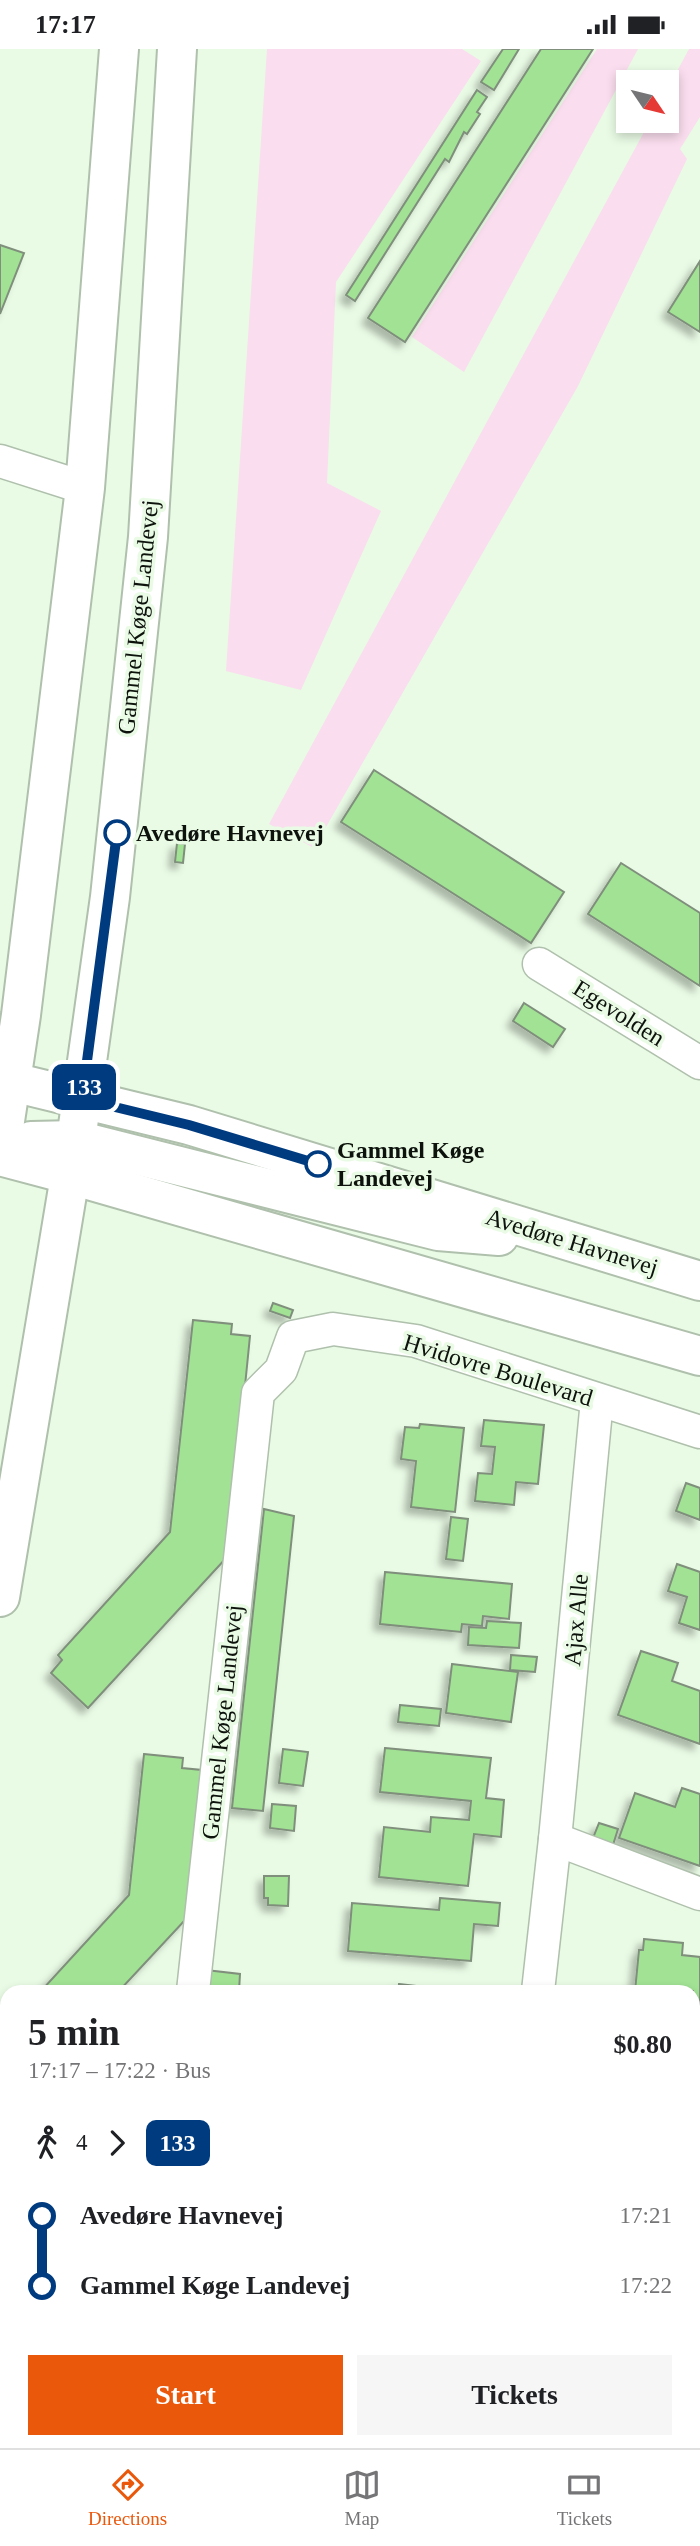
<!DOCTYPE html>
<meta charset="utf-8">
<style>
body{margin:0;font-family:"Times New Roman",serif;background:#f6f6f6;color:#202124;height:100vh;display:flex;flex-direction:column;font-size:26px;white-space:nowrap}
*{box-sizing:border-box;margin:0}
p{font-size:23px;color:#757577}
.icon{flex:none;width:38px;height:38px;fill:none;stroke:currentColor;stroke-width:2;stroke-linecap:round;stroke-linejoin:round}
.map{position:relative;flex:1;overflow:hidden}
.drawer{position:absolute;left:0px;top:1936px;width:700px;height:464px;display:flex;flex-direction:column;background:#fff;border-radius:21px 21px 0 0;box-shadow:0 4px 10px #0003}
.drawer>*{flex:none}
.badge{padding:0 14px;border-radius:10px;font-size:24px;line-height:46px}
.needle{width:46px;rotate:125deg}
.tools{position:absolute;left:616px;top:21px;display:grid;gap:14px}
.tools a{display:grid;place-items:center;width:63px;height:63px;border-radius:0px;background:#fff;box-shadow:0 4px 10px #0003;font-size:35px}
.map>.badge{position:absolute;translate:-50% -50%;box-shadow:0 0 0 4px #fff}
.legs{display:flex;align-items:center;gap:10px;height:77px;padding:0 28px;font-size:23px}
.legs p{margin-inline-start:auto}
.summary{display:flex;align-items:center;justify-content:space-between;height:119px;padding:0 28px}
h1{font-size:38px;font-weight:700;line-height:52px}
.primary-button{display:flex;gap:14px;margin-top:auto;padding:14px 28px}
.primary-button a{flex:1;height:80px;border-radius:0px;background:#ea580c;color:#fff;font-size:28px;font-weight:700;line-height:80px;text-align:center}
.primary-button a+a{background:#f6f6f6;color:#202124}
ul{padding:0 28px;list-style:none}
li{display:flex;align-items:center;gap:24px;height:70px;font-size:26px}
li i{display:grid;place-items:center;width:10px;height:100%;margin:0 9px;background:currentColor}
li i::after{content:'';width:18px;height:18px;margin:-9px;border:5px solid;border-radius:50%;background:#fff}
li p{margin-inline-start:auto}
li:first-child i{background:linear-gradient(#0000 50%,currentColor 0)}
li:last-child i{background:linear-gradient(currentColor 50%,#0000 0)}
.status{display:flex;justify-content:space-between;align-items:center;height:49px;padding:0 35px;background:#fff;direction:ltr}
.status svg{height:19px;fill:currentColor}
.dock{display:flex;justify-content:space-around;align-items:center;height:98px;border-top:2px solid #e0e0e0;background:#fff;font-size:19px;color:#757577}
.dock a{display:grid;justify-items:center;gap:4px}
.dock .selected{color:#ea580c}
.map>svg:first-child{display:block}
.green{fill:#faddee}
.building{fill:#a1e294;stroke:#7f8f7c;stroke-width:2;filter:url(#shadow)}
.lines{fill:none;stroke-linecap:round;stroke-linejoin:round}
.street-casing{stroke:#afc0ac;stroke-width:35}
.secondary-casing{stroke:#afc0ac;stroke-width:42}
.street{stroke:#fff;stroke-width:32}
.secondary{stroke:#fff;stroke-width:38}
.line-1-casing{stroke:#fff;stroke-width:16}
.line-1{stroke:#003b80;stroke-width:10}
.stop-1-dot{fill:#fff;stroke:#003b80;stroke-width:3.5}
.labels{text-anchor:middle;stroke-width:7;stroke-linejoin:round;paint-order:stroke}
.street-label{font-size:24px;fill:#0d130c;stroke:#e9fbe5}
.stop-label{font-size:24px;font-weight:bold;fill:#0d130c;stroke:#e9fbe5;text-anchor:start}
</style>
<div class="status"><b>17:17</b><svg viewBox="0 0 49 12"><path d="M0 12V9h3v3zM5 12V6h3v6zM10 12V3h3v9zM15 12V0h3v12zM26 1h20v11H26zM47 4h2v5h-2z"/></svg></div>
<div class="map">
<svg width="700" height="2399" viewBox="0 0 700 2399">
<defs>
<filter id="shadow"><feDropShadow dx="-6" dy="6" stdDeviation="3.5" flood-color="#0004"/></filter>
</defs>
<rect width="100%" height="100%" fill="#e9fbe5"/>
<!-- green -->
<g class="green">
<path d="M267 0H462L481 12 336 233 327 434 381 462 301 641 226 622Z"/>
<path d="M597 0H638L464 323 412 288Z"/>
<path d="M689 0H700V68L680 100 687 110 578 337 314 799 269 775 650 72H667V41Z"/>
</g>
<!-- building -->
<g class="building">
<path d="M503 0H519L494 41 481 33Z"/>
<path d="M541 0H593L405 293 368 269Z"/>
<path d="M477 41 487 48 477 63 480 65 467 85 464 83 449 113 445 110 355 252 346 246Z"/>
<path d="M0 196 24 204 0 265Z"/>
<path d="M700 212V283L668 263Z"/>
<path d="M374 721 564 843 531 894 341 773Z"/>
<path d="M177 794 185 795 183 814 175 813Z"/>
<path d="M621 814 700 864V937L588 865Z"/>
<path d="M524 954 565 980 553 998 513 972Z"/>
<path d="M273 1254 293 1261 290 1269 270 1262Z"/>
<path d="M193 1271 232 1275 231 1285 250 1287 228 1507 88 1659 51 1624 62 1611 58 1606 170 1483Z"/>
<path d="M484 1371 544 1376 538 1435 516 1433 514 1456 475 1452 478 1424 492 1425 495 1398 481 1397Z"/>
<path d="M420 1375 464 1379 455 1463 411 1458 416 1412 401 1410 405 1378 419 1379Z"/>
<path d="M686 1434 700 1439V1471L676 1462Z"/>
<path d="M264 1460 294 1467 263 1762 232 1759Z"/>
<path d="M451 1468 468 1470 463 1512 446 1510Z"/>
<path d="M677 1515 700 1523V1581L679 1574 687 1548 668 1542Z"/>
<path d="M385 1523 512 1535 509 1570 483 1567 482 1577 462 1575 461 1583 380 1575Z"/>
<path d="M487 1572 521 1574 519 1599 468 1596 469 1578 486 1579Z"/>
<path d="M641 1602 678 1614 672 1632 700 1642V1695L618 1666Z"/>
<path d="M511 1606 537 1608 535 1623 510 1621Z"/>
<path d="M452 1615 518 1623 511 1673 446 1664Z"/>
<path d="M400 1656 441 1660 439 1677 398 1673Z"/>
<path d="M385 1699 491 1709 486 1749 504 1751 501 1788 474 1785 468 1837 379 1828 384 1778 430 1783 431 1768 469 1771 471 1752 380 1743Z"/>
<path d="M283 1700 308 1703 303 1737 279 1734Z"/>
<path d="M144 1705 183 1709 182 1719 202 1721 186 1870 119 1942H41L129 1846Z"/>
<path d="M682 1739 700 1745V1817L619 1789 635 1744 675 1758Z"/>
<path d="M272 1755 296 1757 294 1782 270 1779Z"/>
<path d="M599 1774 618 1780 613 1796 593 1789Z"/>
<path d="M264 1827H289L288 1857 268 1856V1849H264Z"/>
<path d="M440 1849 500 1854 498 1877 474 1875 471 1912 348 1902 352 1854 439 1861Z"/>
<path d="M644 1890 683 1894 682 1906 700 1908V1980L693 1979V1942H635L639 1901H643Z"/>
<path d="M206 1921 240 1925 239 1942H204Z"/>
<path d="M399 1935 460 1942H398Z"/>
<path d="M7 2306V2386L0 2380V2313Z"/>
<path d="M693 2334H700V2355L693 2354Z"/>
<path d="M358 2392H439V2399H357Z"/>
<path d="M547 2392H647L646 2398 636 2397V2399H546Z"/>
</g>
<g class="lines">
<!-- street casing -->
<g class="street-casing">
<g id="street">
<path d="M0 412 85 439"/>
<path d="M539 915 700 1014"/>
<path d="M555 1790 700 1845"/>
<path d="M193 1942 258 1344 281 1321 293 1288 333 1280 416 1292 700 1383"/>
<path d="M538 1942 555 1790 597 1351"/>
<path d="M32 2399 38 2392"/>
<path d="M484 2399 485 2392"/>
</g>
</g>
<!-- secondary casing -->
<g class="secondary-casing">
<g id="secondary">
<path d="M0 1030 189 1076 700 1232"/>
<path d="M0 1105 21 966 85 439 119 0"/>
<path d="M0 1107 71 1126 700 1307"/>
<path d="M0 1107 31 1092 76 1091 438 1182 499 1187"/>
<path d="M0 1548 76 1091 110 848 148 488 177 0"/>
</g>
</g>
<!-- street -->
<use href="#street" class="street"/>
<!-- secondary -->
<use href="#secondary" class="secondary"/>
</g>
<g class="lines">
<!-- line-1 casing -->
<g class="line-1-casing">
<path id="line-1" d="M117 784 82 1050 189 1076 318 1115"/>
</g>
<!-- line-1 -->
<use href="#line-1" class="line-1"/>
</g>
<!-- markers -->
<g class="stop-1-dot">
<circle cx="117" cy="784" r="12"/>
<circle cx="318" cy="1115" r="12"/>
</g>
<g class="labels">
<!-- street labels -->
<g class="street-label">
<text transform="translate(138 568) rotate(-84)" y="8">Gammel Køge Landevej</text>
<text transform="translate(619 964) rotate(32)" y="8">Egevolden</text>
<text transform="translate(572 1193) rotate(17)" y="8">Avedøre Havnevej</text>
<text transform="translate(498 1321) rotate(17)" y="8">Hvidovre Boulevard</text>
<text transform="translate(576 1571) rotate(-85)" y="8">Ajax Alle</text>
<text transform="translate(222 1673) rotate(-84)" y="8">Gammel Køge Landevej</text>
</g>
<!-- stop labels -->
<g class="stop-label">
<text x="136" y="792">Avedøre Havnevej</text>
<text x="337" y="1109">Gammel Køge<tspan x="337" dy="28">Landevej</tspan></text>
</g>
</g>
</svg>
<div class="tools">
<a><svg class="needle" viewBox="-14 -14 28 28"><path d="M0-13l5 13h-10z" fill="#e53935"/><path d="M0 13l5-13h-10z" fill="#757577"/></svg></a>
</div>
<b class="badge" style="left:84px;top:1038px;background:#003b80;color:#fff">133</b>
<section class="drawer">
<div class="summary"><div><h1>5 min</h1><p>17:17 – 17:22 · Bus</p></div><b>$0.80</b></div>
<div class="legs"><svg class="icon" aria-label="walk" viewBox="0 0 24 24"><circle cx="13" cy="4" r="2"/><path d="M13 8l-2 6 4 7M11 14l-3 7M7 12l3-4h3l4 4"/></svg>4<svg class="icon" aria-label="forward" viewBox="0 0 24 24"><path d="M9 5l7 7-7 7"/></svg><b class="badge" style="background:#003b80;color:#fff">133</b></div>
<ul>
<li><i style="color:#003b80"></i><b>Avedøre Havnevej</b><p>17:21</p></li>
<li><i style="color:#003b80"></i><b>Gammel Køge Landevej</b><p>17:22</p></li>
</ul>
<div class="primary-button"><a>Start</a><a>Tickets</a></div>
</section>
</div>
<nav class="dock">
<a class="selected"><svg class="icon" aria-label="directions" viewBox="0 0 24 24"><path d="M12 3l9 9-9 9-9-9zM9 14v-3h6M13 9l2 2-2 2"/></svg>Directions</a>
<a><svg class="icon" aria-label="map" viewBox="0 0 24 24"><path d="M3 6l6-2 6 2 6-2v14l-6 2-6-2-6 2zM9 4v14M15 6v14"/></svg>Map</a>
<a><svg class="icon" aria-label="tickets" viewBox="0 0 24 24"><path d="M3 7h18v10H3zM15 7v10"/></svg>Tickets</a>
</nav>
